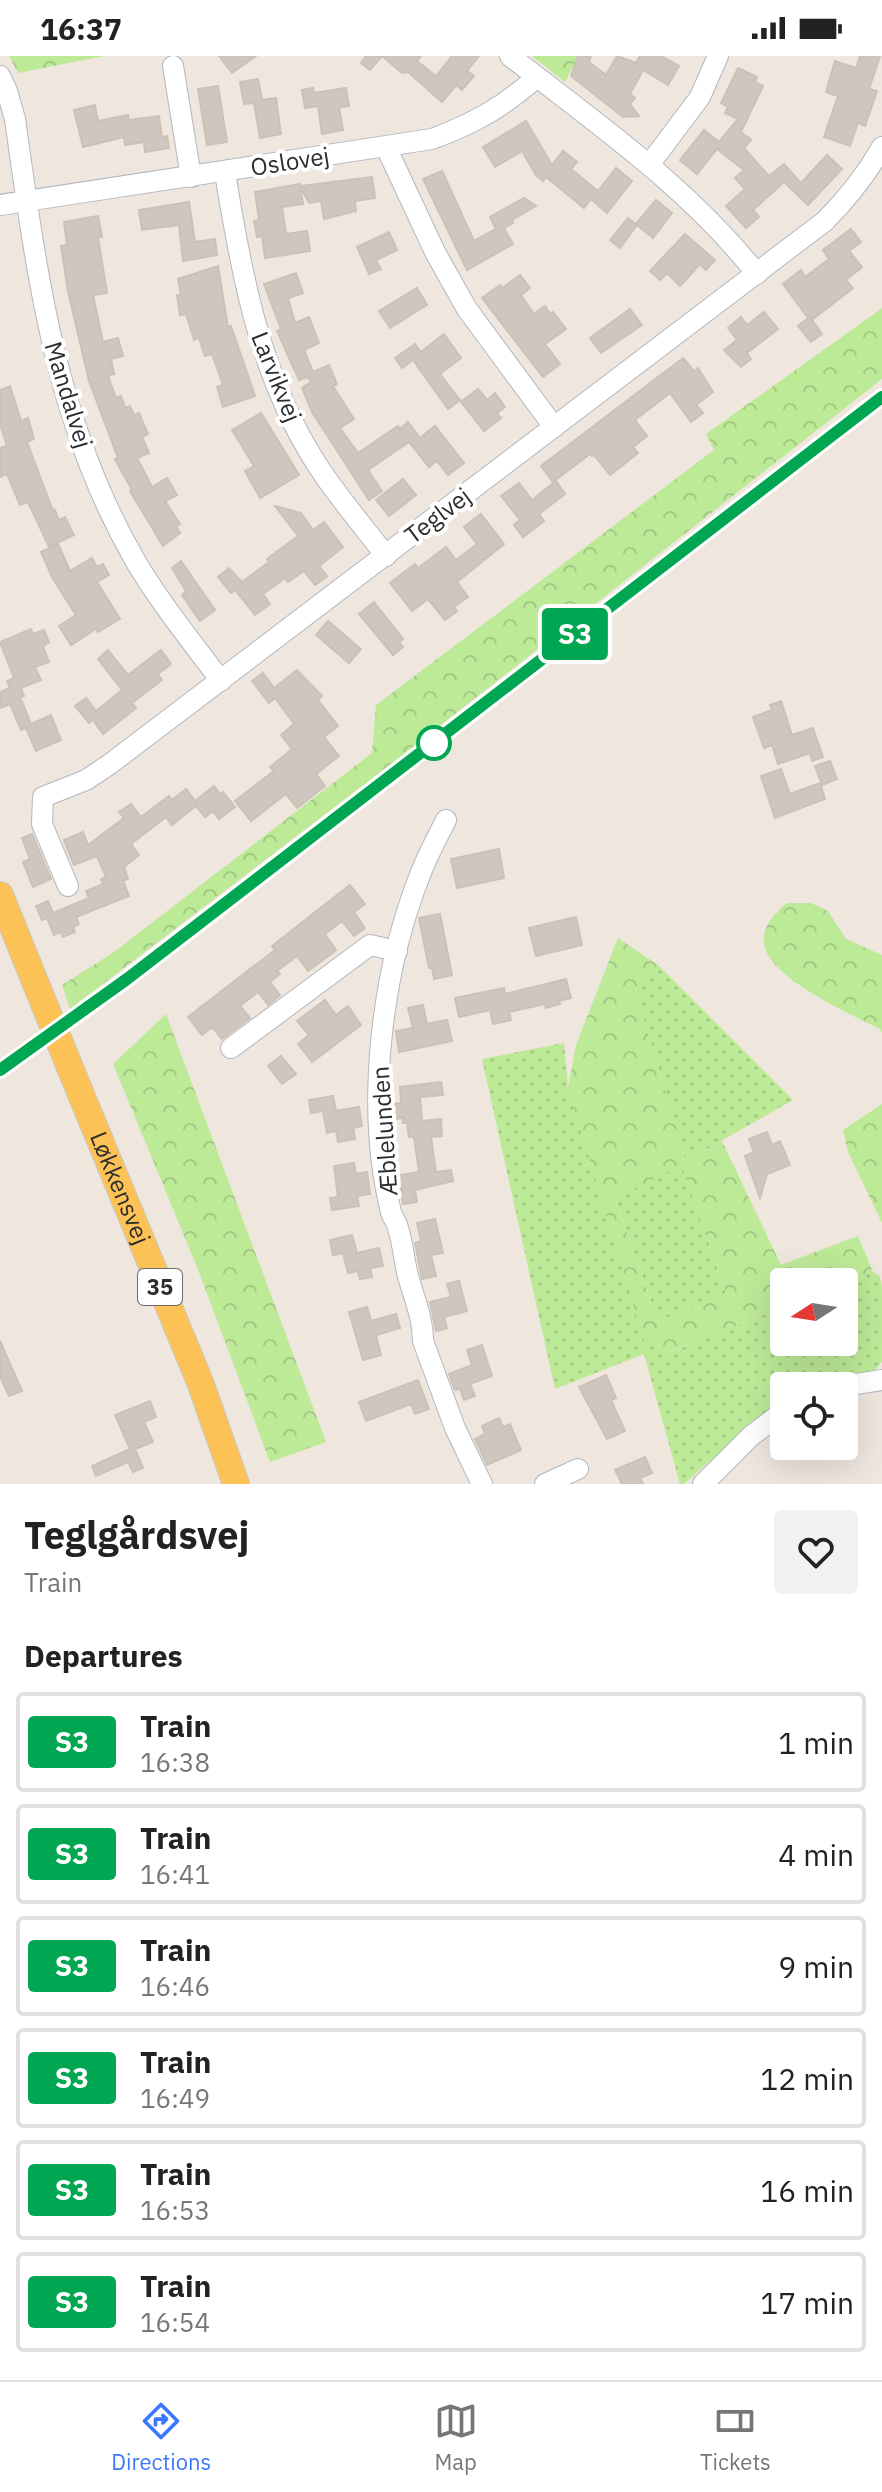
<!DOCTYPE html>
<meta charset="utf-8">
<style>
body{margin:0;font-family:"IBM Plex Sans",sans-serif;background:#f2f2f2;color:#222;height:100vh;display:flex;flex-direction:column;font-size:30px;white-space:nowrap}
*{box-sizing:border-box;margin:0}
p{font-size:26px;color:#767676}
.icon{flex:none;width:44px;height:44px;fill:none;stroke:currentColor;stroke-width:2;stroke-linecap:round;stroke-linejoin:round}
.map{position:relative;height:1428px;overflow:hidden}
.side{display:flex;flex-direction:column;background:#fff;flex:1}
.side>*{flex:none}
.badge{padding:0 16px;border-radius:6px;font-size:28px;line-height:52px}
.needle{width:52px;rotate:258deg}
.controls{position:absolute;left:770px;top:1212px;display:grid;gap:16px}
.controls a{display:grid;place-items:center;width:88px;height:88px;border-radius:8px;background:#fff;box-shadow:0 8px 32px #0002;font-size:40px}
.map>.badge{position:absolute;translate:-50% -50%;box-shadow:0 0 0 4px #fff}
h2{padding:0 24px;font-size:30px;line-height:72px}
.round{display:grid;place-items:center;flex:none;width:84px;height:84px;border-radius:8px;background:#f2f2f2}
.headline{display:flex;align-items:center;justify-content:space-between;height:136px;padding:0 24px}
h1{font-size:38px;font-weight:700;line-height:60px}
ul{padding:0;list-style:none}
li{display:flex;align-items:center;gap:24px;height:100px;margin:0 16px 12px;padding:0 8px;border:4px solid #e0e0e0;border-radius:8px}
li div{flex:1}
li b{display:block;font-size:30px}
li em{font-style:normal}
li .badge{min-width:88px;font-weight:700;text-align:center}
.status{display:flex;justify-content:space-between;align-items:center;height:56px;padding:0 40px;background:#fff;direction:ltr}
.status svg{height:22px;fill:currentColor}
.dock{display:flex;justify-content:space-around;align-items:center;height:112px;border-top:2px solid #e0e0e0;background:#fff;font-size:22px;color:#767676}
.dock a{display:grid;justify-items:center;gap:4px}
.dock .selected{color:#3b77ff}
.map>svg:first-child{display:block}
.grass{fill:url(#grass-dots)}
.forest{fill:url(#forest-crowns);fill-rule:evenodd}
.building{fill:#cfc7bf;stroke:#cbc2b7;stroke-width:2}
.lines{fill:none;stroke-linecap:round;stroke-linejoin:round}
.minor-casing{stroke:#b2b7c1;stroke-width:22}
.major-casing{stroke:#c8c8c8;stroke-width:28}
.minor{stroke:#fff;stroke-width:20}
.major{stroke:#fcc256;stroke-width:26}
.rail{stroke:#a0a6b8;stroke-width:4}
.major-bridge-casing{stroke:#c8c8c8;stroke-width:28;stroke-linecap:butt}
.major-bridge{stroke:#fcc256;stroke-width:26}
.line-casing{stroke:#fff;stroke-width:18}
.line{stroke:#00a651;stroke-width:12}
.stop-dot{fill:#fff;stroke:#00a651;stroke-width:4}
.labels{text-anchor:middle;stroke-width:8;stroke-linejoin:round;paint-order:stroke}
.shield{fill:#fff;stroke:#6c6c6c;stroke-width:2}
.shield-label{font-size:22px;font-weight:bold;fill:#2d2d2d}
.street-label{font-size:24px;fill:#2d2d2d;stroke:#fff}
</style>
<div class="status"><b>16:37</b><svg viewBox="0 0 49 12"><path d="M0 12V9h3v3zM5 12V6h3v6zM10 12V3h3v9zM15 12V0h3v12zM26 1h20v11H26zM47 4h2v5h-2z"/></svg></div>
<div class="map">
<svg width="882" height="1428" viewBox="0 0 882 1428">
<defs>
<pattern id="grass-dots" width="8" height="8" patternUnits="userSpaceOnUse" patternTransform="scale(2)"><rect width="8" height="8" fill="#bdea97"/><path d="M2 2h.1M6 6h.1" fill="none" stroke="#a3c982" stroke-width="1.8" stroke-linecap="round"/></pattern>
<pattern id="forest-crowns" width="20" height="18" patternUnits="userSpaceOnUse" patternTransform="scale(2)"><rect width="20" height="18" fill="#bdea97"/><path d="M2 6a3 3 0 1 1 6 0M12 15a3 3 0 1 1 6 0" fill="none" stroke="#a3c982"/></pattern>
</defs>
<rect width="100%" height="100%" fill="#efe6de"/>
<!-- grass -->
<g class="grass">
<path d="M658 909 793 1044 686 1105 635 933Z"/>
<path d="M564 987 568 1031 667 1298 784 1251V1286H844V1227L873 1216 880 1220 882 1231V1306L873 1316 839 1322 816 1330H784V1345L756 1364 684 1428H680L644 1298 555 1333 482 1003Z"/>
<path d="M682 1109 726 1238 658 1265 615 1141Z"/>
</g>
<!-- forest -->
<g class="forest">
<path d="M9 0H104L18 17Z"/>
<path d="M532 0H578L565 26Z"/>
<path d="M882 252V323L404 698 70 953 62 929 114 896 372 697 376 649 714 394 706 378Z"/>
<path d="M787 847H811L828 855 846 883 882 899V977L880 973C851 959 778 925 766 895 758 875 773 858 787 847Z"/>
<path d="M618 882 658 909 635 933 686 1105 722 1085 781 1209 858 1180 873 1216 844 1227 784 1226V1251L666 1298 644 1285 568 1031 576 989ZM682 1110 726 1237 658 1265 615 1142Z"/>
<path d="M166 958 326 1386 270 1406 197 1211 113 1008Z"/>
<path d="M882 1048V1167L848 1096 843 1074Z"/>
</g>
<!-- building -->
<g class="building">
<path d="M219 0H256L232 17Z"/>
<path d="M366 0H421L417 5 436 20 452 0H479L467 15 474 20 462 34 456 29 442 46 408 16 402 17 382 0 370 14 361 7Z"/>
<path d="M578 0H591L589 6 606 19 617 0 636 7 640 0H661L679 10 668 29 643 14 630 38 635 42 630 48 639 60 623 61 571 20Z"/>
<path d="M860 0H880L869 33 877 35 865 70 858 67 850 90 824 81 838 40 826 36 835 5 856 12Z"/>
<path d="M738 12 757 21 755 26 763 30 741 76 751 84 744 92 769 120 784 108 801 127 827 99 842 113 808 149 784 126 753 154 759 161 746 172 726 150 745 133 735 122 744 114 717 93 697 118 680 104 704 74 719 86 738 63 725 57 728 51 721 47Z"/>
<path d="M258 23 262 44 276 42 281 78 260 82 254 47 244 48 240 26Z"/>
<path d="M218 30 227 86 207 89 198 33Z"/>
<path d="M313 32 314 37 346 32 349 50 339 51 343 74 322 78 318 50 305 52 302 34Z"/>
<path d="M95 49 98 65 128 59 129 64 159 60 162 81 167 80 169 92 145 96 144 86 125 89 124 81 83 91 74 54Z"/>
<path d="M526 65 552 109 563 95 577 106 571 113 598 135 616 112 632 125 607 157 591 143 584 152 546 121 543 125 536 119 522 95 495 111 483 91Z"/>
<path d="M442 115 474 185 496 173 490 161 524 142 536 150 512 164 513 167 504 172 513 188 467 214 423 123Z"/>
<path d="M372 121 375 142 355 145 356 155 324 163 321 145 309 147 300 130Z"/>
<path d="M300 128 303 148 282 151 286 178 307 175 310 195 265 202 262 180 257 181 254 165 259 164 255 136Z"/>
<path d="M656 144 672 157 653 182 637 169 620 192 610 184 628 162 636 168Z"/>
<path d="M189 146 195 186 215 183 217 199 183 205 179 169 142 174 139 154Z"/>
<path d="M98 160 102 181H98L107 237 93 239 103 286 118 282 123 300 111 303 114 318 108 320 116 342 121 340 125 352 130 350 134 359 139 357 148 378 142 381 149 397 137 402 152 431 167 422 177 439 165 445 180 468 176 470 180 477 163 490 130 435 132 434 115 403 118 402 89 325 68 235 61 190 67 189 64 166Z"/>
<path d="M851 173 861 186 849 195 862 211 846 224 853 232 812 264 822 278 811 286 798 270 808 262 783 228 801 214 805 221 829 203 823 194Z"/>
<path d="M389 176 397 194 376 204 381 213 369 218 357 191Z"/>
<path d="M685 178 715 204 706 214 700 208 680 230 667 217 660 224 650 215Z"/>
<path d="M218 210 228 271 231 270 255 340 223 351 217 331 223 329 212 298 205 300 199 282 194 284 186 258 180 259 177 239H181L178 223Z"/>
<path d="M296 217 303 237 288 242 295 267 309 261 319 287 304 294 313 316 329 309 337 328 333 330 354 363 340 372 358 397 398 370 400 373 408 366 420 382 435 370 464 407 448 419 437 405 429 411 409 386 368 414 382 435 369 444 312 356 302 332 311 326 308 321 299 324 277 275 281 273 264 228Z"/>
<path d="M520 219 530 232 521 239 534 258 545 250 550 258 553 256 566 273 545 288 560 308 543 321 482 242 500 229 502 232Z"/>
<path d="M417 232 427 249 390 272 379 255Z"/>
<path d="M630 253 642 269 601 297 590 282Z"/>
<path d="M764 256 778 273 747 297 751 303 741 311 724 294 737 284 728 272 741 261 747 269Z"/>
<path d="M444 278 461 302 440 318 460 344 448 353 413 304 402 312 395 302 415 288 421 296Z"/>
<path d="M683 302 694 315 698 312 713 336 696 349 703 357 691 366 670 337 635 364 647 380 633 391 638 397 610 419 594 399 592 400 590 398 553 426 541 410Z"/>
<path d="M10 330 21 365 28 362 34 383 27 386 53 455 55 454 59 464 65 461 74 479 49 491 28 446 20 449 7 418 0 421V392L7 390 0 368V334Z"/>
<path d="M478 333 487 344 495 337 505 351 497 357 501 362 484 375 461 346Z"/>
<path d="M261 357 299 419 260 442 245 415 254 410 232 374Z"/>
<path d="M403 423 416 439 389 460 376 444Z"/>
<path d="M556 425 565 438 539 458 544 465 523 481 514 469 520 464 501 440 519 427 532 444Z"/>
<path d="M275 450 301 457 313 474 324 466 343 491 319 510 327 520 315 529 304 515 288 526 285 522 263 538 270 548 255 559 235 534 231 537 218 521 229 512 242 526 269 506 267 503 298 480Z"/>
<path d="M481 458 504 488 457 526 468 541 454 551 457 555 445 564 428 543 412 555 390 527 415 508 418 512 446 491 456 504 477 488 464 471Z"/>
<path d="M58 488 70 515 92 502 97 511 103 508 109 519 97 526 120 563 98 576 96 573 71 589 59 570 76 559 53 523 41 496Z"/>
<path d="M181 505 215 554 200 565 182 539 186 535 172 512Z"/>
<path d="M374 546 403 583 399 586 403 591 393 599 359 558Z"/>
<path d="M328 565 361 593 349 607 316 579Z"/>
<path d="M31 573 33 578 44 574 49 586 43 590 49 606 35 611 41 624 21 632 24 640 20 641 31 668 51 659 61 684 36 695 26 672 21 674 10 648 0 652V636L10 632 7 625 14 622 0 586Z"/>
<path d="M108 594 128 619 161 594 171 608 158 618 162 624 132 647 136 652 103 678 93 664 89 667 75 650 86 642 96 655 122 634 98 603Z"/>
<path d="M297 614 322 640 318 644 338 670 324 681 339 700 316 718 325 730 297 752 286 738 251 765 235 745 274 715 270 711 292 693 281 679 294 668 275 642 269 647 252 625 263 617 274 632Z"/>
<path d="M781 645 792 679 813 672 823 701 812 705 810 697 778 708 772 689 764 692 753 661 772 654 770 649Z"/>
<path d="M830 705 837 723 822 729 815 710Z"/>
<path d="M781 713 790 738 820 727 825 743 775 762 761 720Z"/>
<path d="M214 730 220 738 223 736 235 751 219 763 213 755 205 761 196 750 172 769 166 761 131 788 139 799 124 811 128 823 123 825 129 840 76 861 79 868 73 871 75 876 63 881 61 876 54 879 47 862 42 864 36 850 48 845 53 857 89 842 86 835 103 828 101 823 106 821 97 800 74 809 64 784 83 776 88 789 124 762 119 756 131 748 141 761 169 740 172 744 186 733 195 745Z"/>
<path d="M32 778 51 823 33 831 23 806 30 803 22 782Z"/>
<path d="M499 793 504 822 457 832 451 803Z"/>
<path d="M350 829 365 848 354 856 365 872 354 880 342 865 325 878 336 894 308 915 297 900 277 915 280 918 270 926 280 939 268 949 258 936 240 950 250 962 222 983 212 971 202 979 188 961 275 894 272 890Z"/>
<path d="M440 858 452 919 434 923 432 912H429L419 862Z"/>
<path d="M576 861 582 889 536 900 529 872Z"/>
<path d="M566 923 571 942 559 945 560 948 546 952 545 948 509 956 511 964 493 968 490 954 459 961 455 942 504 932 505 938Z"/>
<path d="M325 944 336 959 348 950 361 969 312 1006 298 988 309 979 297 965Z"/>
<path d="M423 949 427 968 447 964 452 985 399 996 396 975 413 972 408 952Z"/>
<path d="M281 1000 296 1018 282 1028 268 1010Z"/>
<path d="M441 1026 443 1039 420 1041 422 1065 441 1063 442 1080 431 1081 436 1116 451 1114 453 1125 415 1134 417 1146 403 1148 399 1119 419 1116 414 1081H409L407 1067H403V1062L393 1063 392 1048 401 1047 400 1031Z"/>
<path d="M333 1040 336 1055 359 1051 362 1070 353 1072 355 1083 338 1086 336 1075 327 1077 323 1055 311 1057 309 1044Z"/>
<path d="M767 1076 772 1089 780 1085 790 1109 767 1118 760 1142 745 1100 754 1096 749 1083Z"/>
<path d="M354 1107 356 1118 367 1116 370 1138 357 1140 359 1150 332 1154 330 1142 338 1141 334 1110Z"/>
<path d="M435 1163 443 1197 431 1199 436 1220 422 1223 415 1187 421 1185 417 1167Z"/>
<path d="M352 1179 357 1197 379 1192 383 1210 370 1212 372 1221 360 1223 358 1215 348 1217 343 1197 333 1199 330 1184Z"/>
<path d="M459 1225 467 1255 444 1261 447 1272 436 1275 430 1246 451 1241 447 1228Z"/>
<path d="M367 1251 371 1265 396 1258 400 1272 376 1279 381 1299 363 1304 349 1256Z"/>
<path d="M0 1285 22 1335 9 1340 0 1320Z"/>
<path d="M482 1289 492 1320 470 1328 475 1340 464 1344 460 1333 455 1334 449 1318 472 1309 467 1294Z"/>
<path d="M606 1319 616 1342 611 1344 625 1375 607 1383 579 1331Z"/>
<path d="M418 1324 429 1353 415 1358 411 1348 366 1365 359 1346Z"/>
<path d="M150 1345 156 1361 144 1366 153 1386 135 1393 143 1412 133 1416 128 1406 96 1420 92 1410 130 1393 115 1359Z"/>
<path d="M499 1362 503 1371 510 1368 521 1394 487 1409 475 1383 485 1378 482 1370Z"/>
<path d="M645 1401 652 1417 640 1422 643 1428H622L615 1414Z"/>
</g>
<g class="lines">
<!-- minor casing -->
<g class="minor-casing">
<g id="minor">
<path d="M510 0C597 68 687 130 757 218"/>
<path d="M173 10 191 121"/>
<path d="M0 20 7 35 15 63C37 220 55 366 136 506 161 548 192 586 221 625"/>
<path d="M386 91 435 196 467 253 554 371"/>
<path d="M649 109 700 41 718 0"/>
<path d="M225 116C242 224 262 331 326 422 345 449 366 474 386 500"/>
<path d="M0 149 432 83C475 67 503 51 537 21"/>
<path d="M446 764C437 782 427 800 420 819 381 918 365 1051 391 1156 392 1161 397 1166 398 1172 403 1188 404 1204 408 1220 414 1242 423 1262 423 1285L455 1372 482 1428"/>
<path d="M68 830 42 768 43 741 86 724 110 708 825 165C848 142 866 119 882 91"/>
<path d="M231 992 370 889 397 895"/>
<path d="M844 1330 882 1324"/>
<path d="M545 1428 578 1413"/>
<path d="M703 1428 751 1380 784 1355"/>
</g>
</g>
<!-- major casing -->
<g class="major-casing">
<g id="major">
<path d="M0 839 38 933"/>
<path id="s1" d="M80 1036 200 1326 236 1428"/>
</g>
</g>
<!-- minor -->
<use href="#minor" class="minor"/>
<!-- major -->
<use href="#major" class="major"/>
<!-- rail -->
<path class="rail" d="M0 1014 127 923 882 341"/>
<!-- major-bridge casing -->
<g class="major-bridge-casing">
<path id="major-bridge" d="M38 933 80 1036"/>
</g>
<!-- major-bridge -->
<use href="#major-bridge" class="major-bridge"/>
</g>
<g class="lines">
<!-- line casing -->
<g class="line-casing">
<path id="line" d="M0 1014 127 923 882 341"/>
</g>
<!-- line -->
<use href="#line" class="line"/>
</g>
<!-- markers -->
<circle class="stop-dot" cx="434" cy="687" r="16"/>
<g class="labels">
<!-- shield labels -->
<rect class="shield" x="138" y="1213" width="44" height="36" rx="6"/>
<g class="shield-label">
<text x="160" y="1239">35</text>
</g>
<!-- street labels -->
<g class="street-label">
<text transform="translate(290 106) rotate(-9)" y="8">Oslovej</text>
<text transform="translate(276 321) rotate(68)" y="8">Larvikvej</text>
<text transform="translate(68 339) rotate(73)" y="8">Mandalvej</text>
<text transform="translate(438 460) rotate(-37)" y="8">Teglvej</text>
<text transform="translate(385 1075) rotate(-94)" y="8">Æblelunden</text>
<text dy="8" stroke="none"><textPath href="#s1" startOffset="104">Løkkensvej</textPath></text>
</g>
</g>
</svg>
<div class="controls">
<a><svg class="needle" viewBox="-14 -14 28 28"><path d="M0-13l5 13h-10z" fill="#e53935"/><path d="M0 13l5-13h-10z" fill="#767676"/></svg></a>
<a><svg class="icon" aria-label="locate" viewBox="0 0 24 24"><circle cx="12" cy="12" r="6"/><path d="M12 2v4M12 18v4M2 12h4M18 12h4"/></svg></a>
</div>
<b class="badge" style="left:575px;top:578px;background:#00a651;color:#fff">S3</b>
</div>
<section class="side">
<div class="headline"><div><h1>Teglgårdsvej</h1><p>Train</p></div><a class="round"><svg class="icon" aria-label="heart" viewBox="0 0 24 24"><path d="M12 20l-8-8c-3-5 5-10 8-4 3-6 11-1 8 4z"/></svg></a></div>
<h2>Departures</h2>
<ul>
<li><span class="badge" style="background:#00a651;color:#fff">S3</span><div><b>Train</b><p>16:38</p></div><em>1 min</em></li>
<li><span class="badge" style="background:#00a651;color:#fff">S3</span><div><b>Train</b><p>16:41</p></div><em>4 min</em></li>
<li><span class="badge" style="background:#00a651;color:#fff">S3</span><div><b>Train</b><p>16:46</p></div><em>9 min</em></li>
<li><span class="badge" style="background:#00a651;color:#fff">S3</span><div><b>Train</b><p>16:49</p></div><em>12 min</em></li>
<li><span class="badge" style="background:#00a651;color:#fff">S3</span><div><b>Train</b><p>16:53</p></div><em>16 min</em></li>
<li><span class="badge" style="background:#00a651;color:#fff">S3</span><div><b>Train</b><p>16:54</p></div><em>17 min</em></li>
</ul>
</section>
<nav class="dock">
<a class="selected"><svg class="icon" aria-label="directions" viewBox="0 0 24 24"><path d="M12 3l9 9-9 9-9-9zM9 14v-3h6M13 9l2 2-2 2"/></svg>Directions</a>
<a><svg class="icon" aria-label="map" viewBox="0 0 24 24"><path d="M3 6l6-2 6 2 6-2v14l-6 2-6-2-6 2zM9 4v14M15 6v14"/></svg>Map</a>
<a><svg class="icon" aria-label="tickets" viewBox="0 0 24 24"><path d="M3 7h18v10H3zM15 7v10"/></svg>Tickets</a>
</nav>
